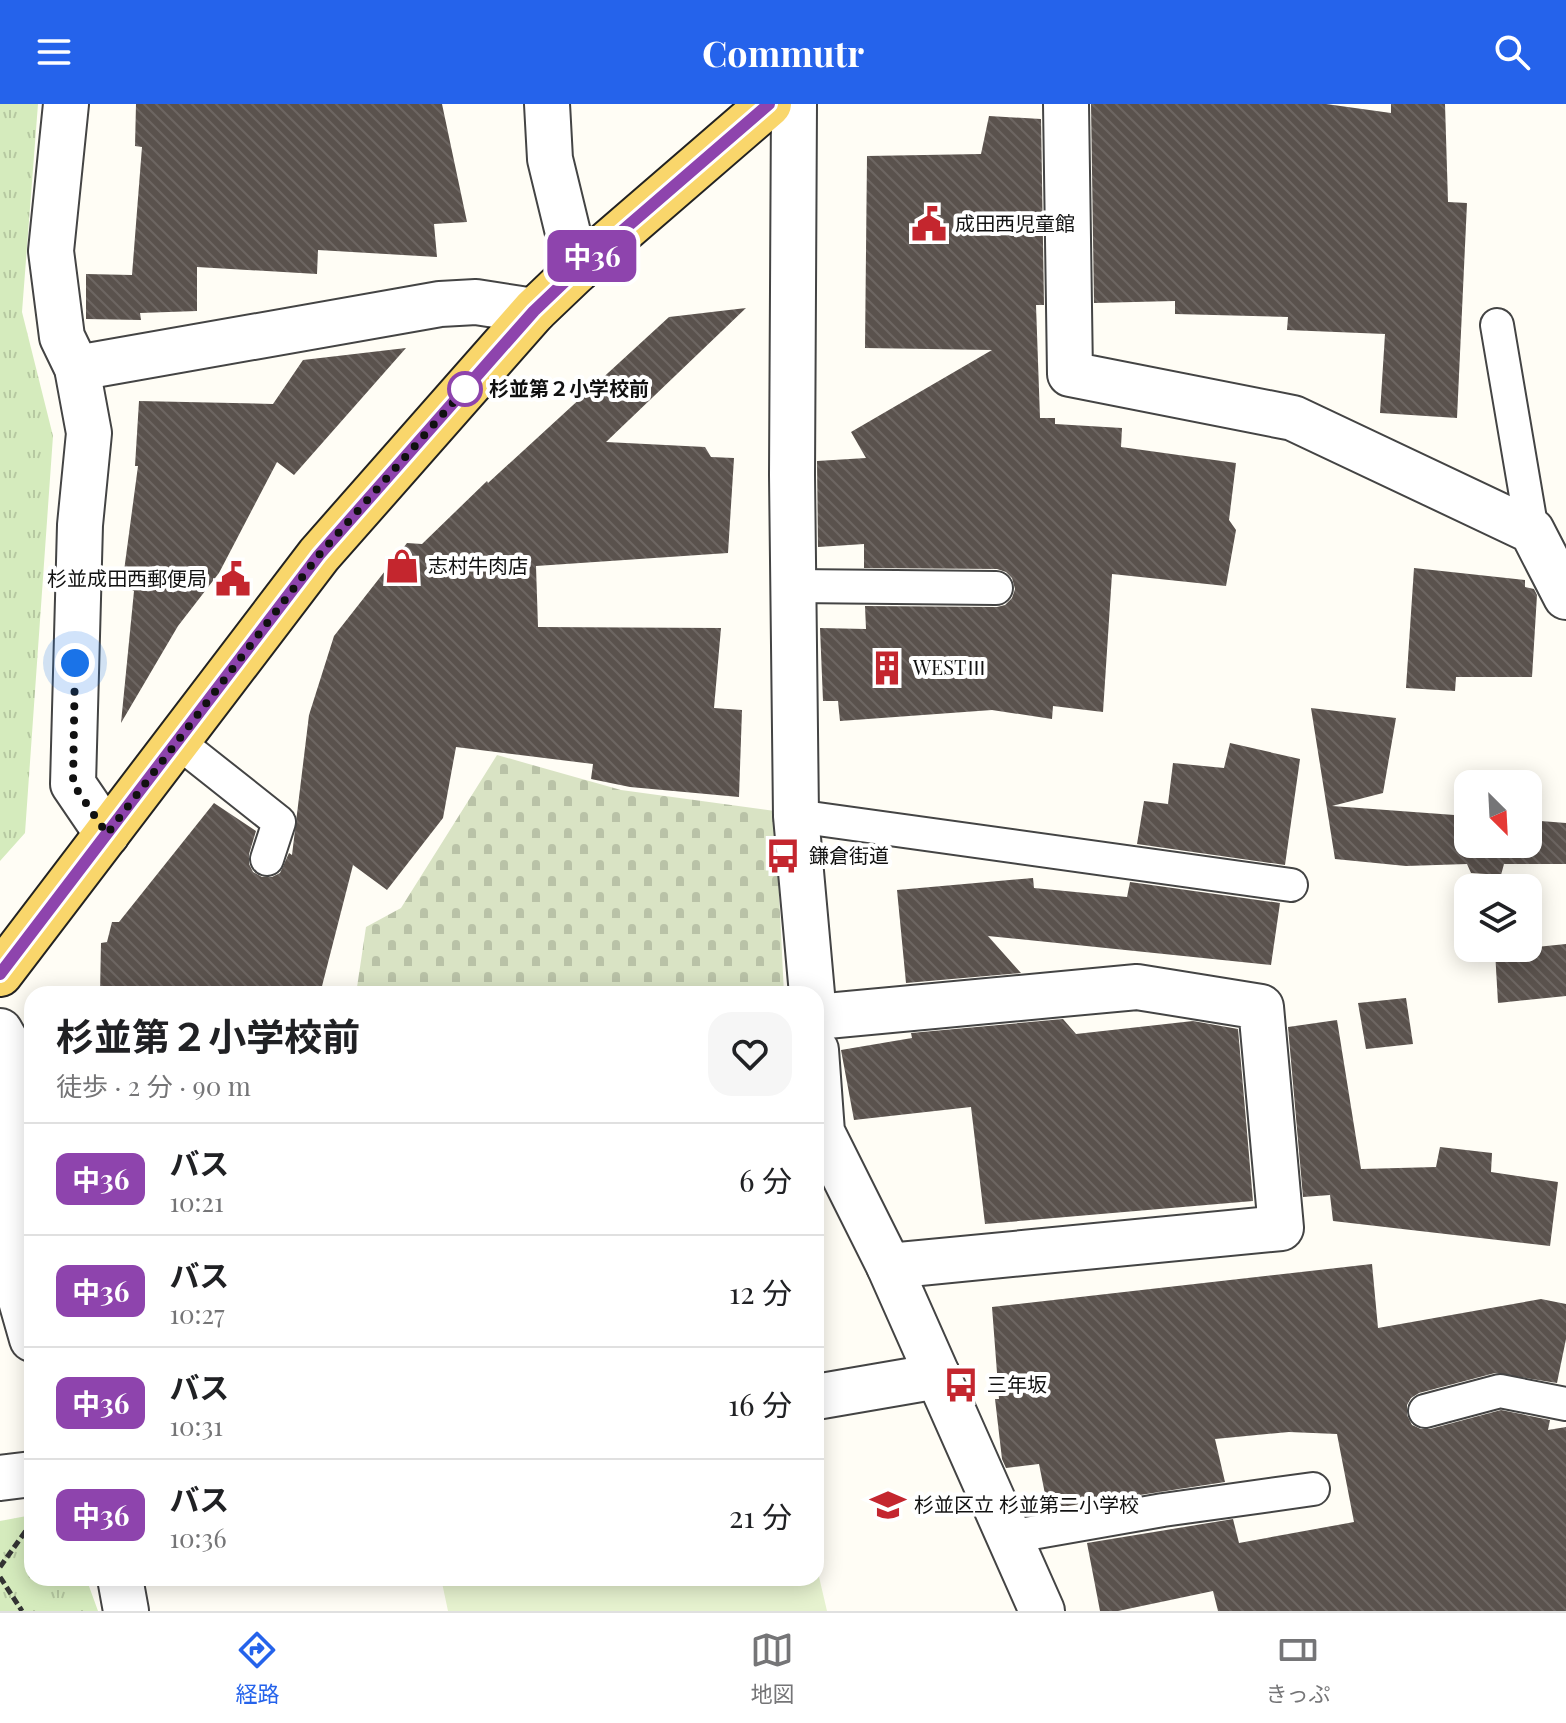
<!DOCTYPE html>
<html lang="ja">
<meta charset="utf-8">
<style>
body{margin:0;font-family:"Playfair Display","Noto Sans JP",serif;background:#f6f6f6;color:#202124;height:100vh;display:flex;flex-direction:column;font-size:30px;white-space:nowrap}
*{box-sizing:border-box;margin:0}
p{font-size:26px;color:#757577}
.icon{flex:none;width:44px;height:44px;fill:none;stroke:currentColor;stroke-width:2;stroke-linecap:round;stroke-linejoin:round}
.map{position:relative;flex:1;overflow:hidden}
.details{position:absolute;left:24px;top:882px;width:800px;height:600px;display:flex;flex-direction:column;background:#fff;border-radius:24px;box-shadow:0 4px 20px #0003}
.details>*{flex:none}
.badge{padding:0 16px;border-radius:12px;font-size:28px;line-height:52px}
.needle{width:52px;rotate:156deg}
.buttons{position:absolute;left:1454px;top:666px;display:grid;gap:16px}
.buttons a{display:grid;place-items:center;width:88px;height:88px;border-radius:16px;background:#fff;box-shadow:0 4px 20px #0003;font-size:40px}
.you{position:absolute;width:40px;height:40px;margin:-20px;border:6px solid #fff;border-radius:50%;background:#1a73e8;box-shadow:0 0 0 12px #1a73e833}
.map>.badge{position:absolute;translate:-50% -50%;box-shadow:0 0 0 4px #fff}
.round{display:grid;place-items:center;flex:none;width:84px;height:84px;border-radius:24px;background:#f6f6f6}
.overview{display:flex;align-items:center;justify-content:space-between;height:136px;padding:0 32px}
h1{font-size:38px;font-weight:700;line-height:60px}
ul{padding:0;list-style:none}
li{display:flex;align-items:center;gap:24px;height:112px;padding:0 32px;border-top:2px solid #e0e0e0}
li div{flex:1}
li b{display:block;font-size:30px}
li em{font-style:normal}
li .badge{min-width:88px;font-weight:700;text-align:center}
header{display:flex;justify-content:space-between;align-items:center;height:104px;padding:0 32px;background:#2563eb;color:#fff;font-size:36px;font-weight:700}
.dock{display:flex;justify-content:space-around;align-items:center;height:112px;border-top:2px solid #e0e0e0;background:#fff;font-size:22px;color:#757577}
.dock a{display:grid;justify-items:center;gap:4px}
.dock .selected{color:#2563eb}
.map>svg:first-child{display:block}
.cemetery{fill:url(#cemetery-stones)}
.park{fill:url(#park-tufts)}
.pitch{fill:#e6f2cf}
.building{fill:url(#building-back-hatch)}
.lines{fill:none;stroke-linecap:round;stroke-linejoin:round}
.service-casing{stroke:#444;stroke-width:36}
.minor-casing{stroke:#444;stroke-width:48}
.tertiary-casing{stroke:#444;stroke-width:48}
.primary-casing{stroke:#222;stroke-width:48}
.path{stroke:#333;stroke-width:5;stroke-dasharray:8 4;stroke-linecap:butt}
.service{stroke:#fff;stroke-width:32}
.minor{stroke:#fff;stroke-width:44}
.tertiary{stroke:#fff;stroke-width:44}
.primary{stroke:#f9d66b;stroke-width:44}
.line-casing{stroke:#fff;stroke-width:18}
.line{stroke:#8e44ad;stroke-width:12}
.walk{stroke:#111;stroke-width:8;stroke-dasharray:0 14.4}
.stop-dot{fill:#fff;stroke:#8e44ad;stroke-width:4}
.labels{text-anchor:middle;stroke-width:8;stroke-linejoin:round;paint-order:stroke}
.poi-label{font-size:20px;fill:#111;stroke:#fff;text-anchor:start}
.stop-label{font-size:20px;font-weight:bold;fill:#111;stroke:#fff;text-anchor:start}
</style>
<header><svg class="icon" aria-label="menu" viewBox="0 0 24 24"><path d="M4 6h16M4 12h16M4 18h16"/></svg>Commutr<svg class="icon" aria-label="search" viewBox="0 0 24 24"><circle cx="10" cy="10" r="6"/><path d="M15 15l6 6"/></svg></header>
<div class="map">
<svg width="1566" height="1507" viewBox="0 0 1566 1507">
<defs>
<pattern id="cemetery-stones" width="16" height="16" patternUnits="userSpaceOnUse" patternTransform="scale(2)"><rect width="16" height="16" fill="#d9e3c4"/><path d="M2 7V4a2 2 0 0 1 4 0v3zM10 15v-3a2 2 0 0 1 4 0v3z" fill="#b9c2a7"/></pattern>
<pattern id="park-tufts" width="24" height="20" patternUnits="userSpaceOnUse" patternTransform="scale(2)"><rect width="24" height="20" fill="#d5ebbd"/><path d="M3 7l-1-3M5 7V3M7 7l1-3M15 17l-1-3M17 17v-4M19 17l1-3" fill="none" stroke="#b6c8a1"/></pattern>
<pattern id="building-back-hatch" width="6" height="6" patternUnits="userSpaceOnUse" patternTransform="scale(2)"><rect width="6" height="6" fill="#5a524d"/><path d="M-1 5l2 2M0 0l6 6M5-1l2 2" fill="none" stroke="#6d6662"/></pattern>
</defs>
<rect width="100%" height="100%" fill="#fffdf5"/>
<!-- cemetery -->
<path class="cemetery" d="M497 651 621 686 775 707 784 890H356L366 823 401 804Z"/>
<!-- park -->
<g class="park">
<path d="M0 0H38L22 208 53 332 25 729 0 757Z"/>
<path d="M32 1411V1474H86L98 1507H0V1417Z"/>
</g>
<!-- pitch -->
<path class="pitch" d="M816 1460 827 1507H448L441 1474H816Z"/>
<!-- building -->
<g class="building">
<path d="M136 0H442L467 118 434 120 437 153 318 146 317 170 197 163V207L140 209 141 216 86 215V170L132 171 142 43 135 42Z"/>
<path d="M1091 0H1326L1391 9V0H1445L1448 98 1467 99 1457 314 1380 309 1385 230 1287 226 1288 213 1175 210V197L1094 199Z"/>
<path d="M989 12 1041 15 1044 201H1036L1040 314H1055V320L1122 324 1121 343 1236 359 1229 416 1236 426 1226 482 1112 470 1103 608 1053 602 1052 615 992 606 840 617 838 597H823L820 524 866 525 865 502 997 503 1005 501 1012 494 1015 485 1012 474 1006 468 997 465 864 464V440L818 443 817 357 866 354 851 328 992 246 865 244 867 52 981 50Z"/>
<path d="M746 204 606 338 705 343 711 353 734 354 728 449 536 462 538 523 721 524 714 604 742 606 739 693 630 683 591 675 593 660 456 643 443 714 387 786 353 761 320 890H100L101 839 107 838 112 818H119L214 699 256 727 249 750V760L253 768 262 773H272L280 769 289 749 292 751 309 611 334 532 407 439 422 440 487 377 488 379 669 213Z"/>
<path d="M406 244 294 371 277 358 219 469 178 522 121 619 134 487 122 482 138 362H135L139 297 273 300 303 256Z"/>
<path d="M1414 464 1525 476V483L1534 485 1537 491 1532 573H1456L1455 587 1406 584Z"/>
<path d="M1311 604 1396 614 1383 689 1332 702 1468 712V740H1528V716L1566 719V760H1504L1501 771 1471 769 1467 760 1406 762 1335 755Z"/>
<path d="M1230 639 1300 655 1285 761 1137 740 1144 697 1168 700 1173 659 1224 664Z"/>
<path d="M1033 774 1034 784 1127 793 1130 778 1280 799 1271 861 988 832 1021 869 906 879 897 786Z"/>
<path d="M1566 840V892L1498 899 1495 847Z"/>
<path d="M1406 894 1413 940 1366 945 1358 899Z"/>
<path d="M1063 915 1076 930 1193 917 1238 925 1253 1097 985 1120 971 1003 854 1016 841 946 912 934 911 929Z"/>
<path d="M1337 916 1361 1065 1436 1063 1440 1043 1492 1049 1491 1068 1558 1078 1550 1142 1333 1117 1330 1091 1303 1093 1288 923Z"/>
<path d="M1372 1160 1378 1224 1541 1195 1566 1200V1235L1557 1279 1495 1269 1419 1289 1411 1294 1407 1301V1311L1412 1321 1421 1325H1430L1501 1306 1550 1316 1548 1326 1566 1323V1507H1218L1213 1487 1118 1507H1100L1087 1439 1233 1415 1239 1439 1354 1418 1337 1330 1289 1328 1215 1335 1225 1378 1048 1405 1039 1360 1006 1364 1002 1355 995 1295H999L992 1203Z"/>
</g>
<g class="lines">
<!-- service casing -->
<g class="service-casing">
<g id="service">
<path d="M1497 221 1532 427"/>
<path d="M794 482 996 484"/>
<path d="M178 638 279 718 267 755"/>
<path d="M796 712 1291 781"/>
<path d="M1425 1307 1500 1287 1566 1300"/>
<path d="M1009 1433 1163 1406 1313 1385"/>
</g>
</g>
<!-- minor casing -->
<g class="minor-casing">
<g id="minor">
<path d="M66 0 51 147 62 233 77 264 89 329 80 421 73 680 107 730"/>
<path d="M547 0 550 55 577 166"/>
<path d="M1066 0 1070 270 1293 314 1532 427 1566 493"/>
<path d="M77 264 440 200 476 198 534 207"/>
<path d="M816 913 1137 883 1261 903 1281 1124 889 1162"/>
<path d="M0 927 8 941 18 987 12 1165 32 1235"/>
<path d="M816 1293 938 1272"/>
<path d="M0 1374 32 1370"/>
<path d="M120 1474 126 1507"/>
</g>
</g>
<!-- tertiary casing -->
<g class="tertiary-casing">
<g id="tertiary">
<path d="M794 0 792 371 796 712 812 890"/>
<path d="M816 946 822 1028 889 1162 1042 1507"/>
</g>
</g>
<!-- primary casing -->
<g class="primary-casing">
<path id="primary" d="M0 870 319 451 534 207 577 166 769 0"/>
</g>
<!-- path -->
<g class="path">
<path d="M0 1463 30 1421"/>
<path d="M0 1473 22 1507"/>
</g>
<!-- service -->
<use href="#service" class="service"/>
<!-- minor -->
<use href="#minor" class="minor"/>
<!-- tertiary -->
<use href="#tertiary" class="tertiary"/>
<!-- primary -->
<use href="#primary" class="primary"/>
</g>
<g class="lines">
<!-- line casing -->
<g class="line-casing">
<path id="line" d="M0 870 319 451 495 251 534 207 577 166 769 0"/>
</g>
<!-- line -->
<use href="#line" class="line"/>
<!-- walk -->
<path class="walk" d="M75 559 73 680 107 730 319 451 465 285"/>
</g>
<!-- icons -->
<defs>
<g id="civic-bare" transform="scale(2.76)"><path d="M-.6-6.5H3V-4.5H.6V-3L4-1V1h2V6H-6V1h2V-1L-.6-3ZM-1.2 2.5V6h2.4V2.5Z" fill="#c4262e" stroke="#fff" stroke-width="2.5" paint-order="stroke"/></g>
<g id="shop-bare" transform="scale(2.76)"><path d="M-5-2.5h2.3a2.7 3.5 0 0 1 5.4 0H5L5.5 6h-11ZM-1.5-2.5h3a1.5 2.3 0 0 0-3 0Z" fill="#c4262e" stroke="#fff" stroke-width="2.5" paint-order="stroke"/></g>
<g id="building-bare" transform="scale(2.76)"><path d="M-4-6H4V6H1V3H-1V6H-4ZM-2.5-4.3h1.7v1.8h-1.7ZM.8-4.3h1.7v1.8H.8ZM-2.5-1h1.7V.8h-1.7ZM.8-1h1.7V.8H.8Z" fill="#c4262e" stroke="#fff" stroke-width="2.5" paint-order="stroke"/></g>
<g id="bus-bare" transform="scale(2.76)"><path d="M-5-6H5V4H4V6H2V4H-2V6H-4V4H-5ZM-3.5-4V0h7V-4ZM-3.5 1.2v1.5H-2V1.2ZM2 1.2v1.5H3.5V1.2Z" fill="#c4262e" stroke="#fff" stroke-width="2.5" paint-order="stroke"/></g>
<g id="school-bare" transform="scale(2.76)"><path d="M0-5L7-2L0 1L-7-2ZM-4 1L0 2.5L4 1V4Q0 6-4 4Z" fill="#c4262e" stroke="#fff" stroke-width="2.5" paint-order="stroke"/></g>
</defs>
<g fill-rule="evenodd">
<use href="#civic-bare" x="929" y="120"/>
<use href="#shop-bare" x="402" y="462"/>
<use href="#civic-bare" x="233" y="475"/>
<use href="#building-bare" x="887" y="564"/>
<use href="#bus-bare" x="783" y="752"/>
<use href="#bus-bare" x="961" y="1281"/>
<use href="#school-bare" x="888" y="1401"/>
</g>
<!-- markers -->
<circle class="stop-dot" cx="465" cy="285" r="16"/>
<g class="labels">
<!-- poi labels -->
<g class="poi-label">
<text x="955" y="127">成田西児童館</text>
<text x="428" y="469">志村牛肉店</text>
<text x="207" y="482" text-anchor="end">杉並成田西郵便局</text>
<text x="913" y="571">WESTⅢ</text>
<text x="809" y="759">鎌倉街道</text>
<text x="987" y="1288">三年坂</text>
<text x="914" y="1408">杉並区立 杉並第二小学校</text>
</g>
<!-- stop labels -->
<g class="stop-label">
<text x="489" y="292">杉並第２小学校前</text>
</g>
</g>
</svg>
<div class="buttons">
<a><svg class="needle" viewBox="-14 -14 28 28"><path d="M0-13l5 13h-10z" fill="#e53935"/><path d="M0 13l5-13h-10z" fill="#757577"/></svg></a>
<a><svg class="icon" aria-label="layers" viewBox="0 0 24 24"><path d="M12 4l9 5-9 5-9-5zM3 14l9 5 9-5"/></svg></a>
</div>
<div class="you" style="left:75px;top:559px"></div>
<b class="badge" style="left:592px;top:152px;background:#8e44ad;color:#fff">中36</b>
<section class="details">
<div class="overview"><div><h1>杉並第２小学校前</h1><p>徒歩 · 2 分 · 90 m</p></div><a class="round"><svg class="icon" aria-label="heart" viewBox="0 0 24 24"><path d="M12 20l-8-8c-3-5 5-10 8-4 3-6 11-1 8 4z"/></svg></a></div>
<ul>
<li><span class="badge" style="background:#8e44ad;color:#fff">中36</span><div><b>バス</b><p>10:21</p></div><em>6 分</em></li>
<li><span class="badge" style="background:#8e44ad;color:#fff">中36</span><div><b>バス</b><p>10:27</p></div><em>12 分</em></li>
<li><span class="badge" style="background:#8e44ad;color:#fff">中36</span><div><b>バス</b><p>10:31</p></div><em>16 分</em></li>
<li><span class="badge" style="background:#8e44ad;color:#fff">中36</span><div><b>バス</b><p>10:36</p></div><em>21 分</em></li>
</ul>
</section>
</div>
<nav class="dock">
<a class="selected"><svg class="icon" aria-label="directions" viewBox="0 0 24 24"><path d="M12 3l9 9-9 9-9-9zM9 14v-3h6M13 9l2 2-2 2"/></svg>経路</a>
<a><svg class="icon" aria-label="map" viewBox="0 0 24 24"><path d="M3 6l6-2 6 2 6-2v14l-6 2-6-2-6 2zM9 4v14M15 6v14"/></svg>地図</a>
<a><svg class="icon" aria-label="tickets" viewBox="0 0 24 24"><path d="M3 7h18v10H3zM15 7v10"/></svg>きっぷ</a>
</nav>
